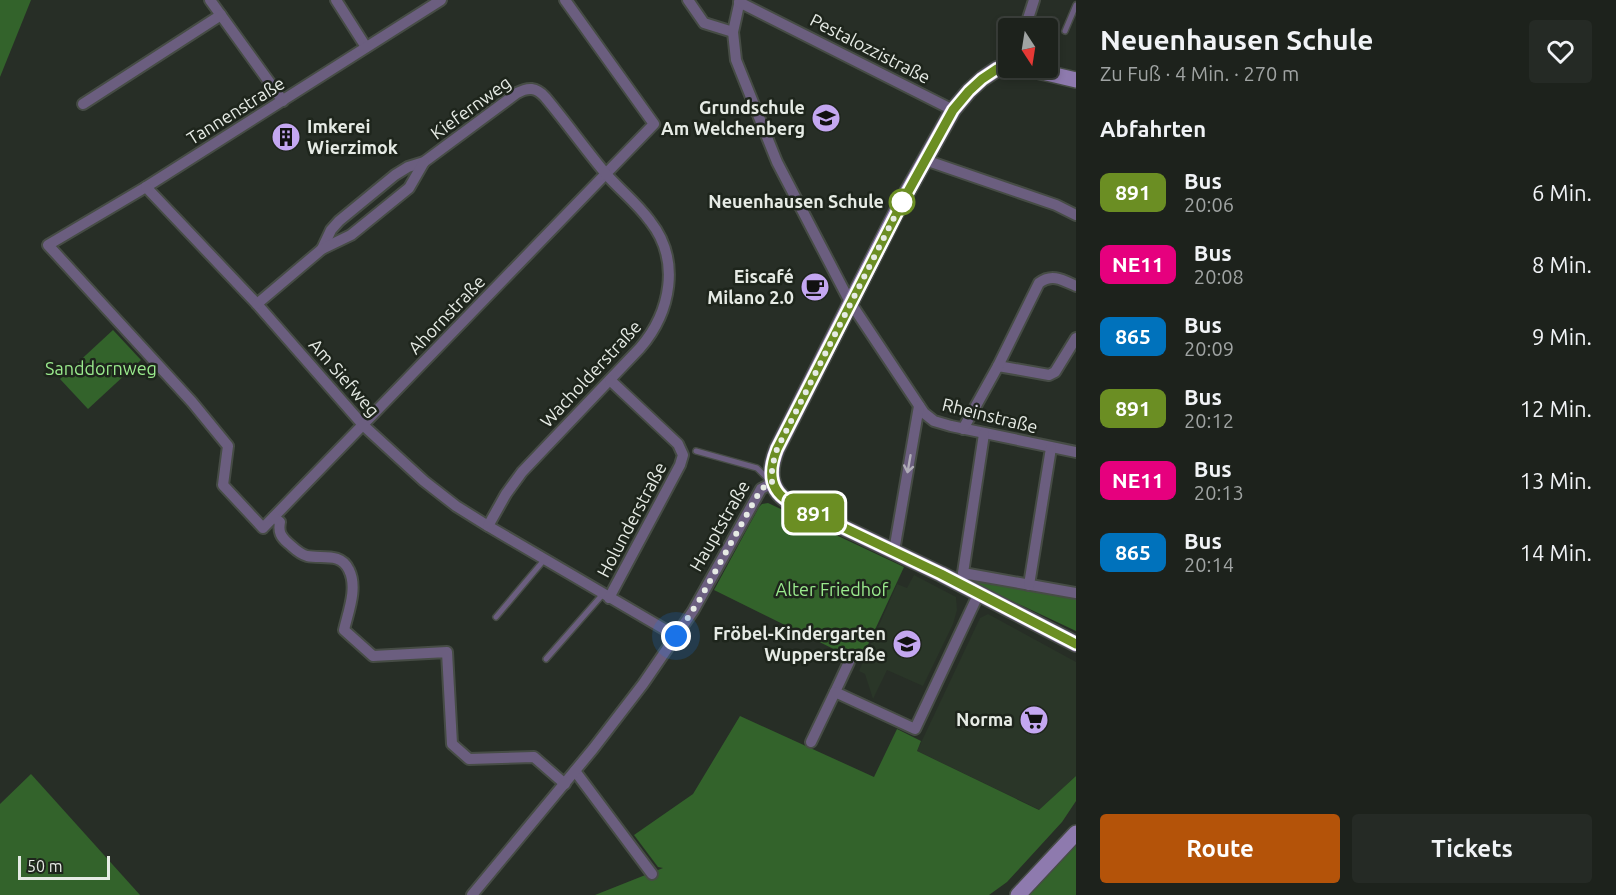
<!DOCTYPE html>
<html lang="de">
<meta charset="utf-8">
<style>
body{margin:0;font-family:Ubuntu,sans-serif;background:#252a25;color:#f1f3f6;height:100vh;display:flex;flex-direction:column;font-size:22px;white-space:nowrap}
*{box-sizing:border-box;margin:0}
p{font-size:20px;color:#a0a4a3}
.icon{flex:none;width:33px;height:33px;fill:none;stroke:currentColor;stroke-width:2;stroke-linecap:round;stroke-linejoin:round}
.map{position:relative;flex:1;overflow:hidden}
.details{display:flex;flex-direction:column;background:#1d221c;width:540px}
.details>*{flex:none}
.badge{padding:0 12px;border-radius:9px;font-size:21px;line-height:39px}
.needle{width:39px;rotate:168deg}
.tools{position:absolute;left:998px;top:18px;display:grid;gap:12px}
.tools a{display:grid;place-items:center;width:60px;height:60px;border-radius:6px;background:#1d221c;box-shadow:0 3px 9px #0003,0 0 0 2px #3b3f3b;font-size:30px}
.scale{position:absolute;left:18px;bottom:15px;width:92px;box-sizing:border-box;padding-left:6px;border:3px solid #e6ebe5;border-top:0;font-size:16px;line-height:21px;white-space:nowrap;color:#e6ebe5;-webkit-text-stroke:4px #1e251c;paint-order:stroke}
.you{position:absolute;width:30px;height:30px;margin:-15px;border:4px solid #fff;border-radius:50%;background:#1a73e8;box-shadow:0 0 0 9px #1a73e833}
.map>.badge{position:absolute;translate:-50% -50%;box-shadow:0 0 0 3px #fff}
h2{padding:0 24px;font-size:22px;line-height:54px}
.round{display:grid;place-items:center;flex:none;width:63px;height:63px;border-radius:6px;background:#252a25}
.headline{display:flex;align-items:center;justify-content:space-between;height:102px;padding:0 24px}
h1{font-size:28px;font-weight:700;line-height:45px}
.cta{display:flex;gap:12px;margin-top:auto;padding:12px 24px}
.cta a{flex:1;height:69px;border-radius:6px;background:#b45309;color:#fff;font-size:24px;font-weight:700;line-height:69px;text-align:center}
.cta a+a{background:#252a25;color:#f1f3f6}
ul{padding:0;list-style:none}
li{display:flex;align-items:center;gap:18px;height:72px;padding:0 24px}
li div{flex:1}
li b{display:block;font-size:22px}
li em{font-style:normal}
li .badge{min-width:66px;font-weight:700;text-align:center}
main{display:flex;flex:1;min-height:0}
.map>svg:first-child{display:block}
.built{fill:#2a3628}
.green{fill:#33632b}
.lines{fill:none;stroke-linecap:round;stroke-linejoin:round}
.lane-casing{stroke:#464c45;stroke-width:8}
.street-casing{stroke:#464c45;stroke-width:14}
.secondary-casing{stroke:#464c45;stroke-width:18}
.lane{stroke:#6b5e7f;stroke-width:5}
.street{stroke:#6b5e7f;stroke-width:10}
.secondary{stroke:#8e7aae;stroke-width:15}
.oneway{stroke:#afacb7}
.line-casing{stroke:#fff;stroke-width:14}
.line{stroke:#6b8e23;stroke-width:9}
.walk{stroke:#e6ebe5;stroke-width:6;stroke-dasharray:0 10.8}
.stop-dot{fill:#fff;stroke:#6b8e23;stroke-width:3}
.labels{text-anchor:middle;stroke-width:5;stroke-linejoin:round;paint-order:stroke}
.street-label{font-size:18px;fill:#e6ebe5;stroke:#1e251c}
.poi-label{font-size:18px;font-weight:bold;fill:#e6ebe5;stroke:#1e251c;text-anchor:end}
.stop-label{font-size:18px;font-weight:bold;fill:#e6ebe5;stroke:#1e251c;text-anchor:end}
.park-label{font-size:18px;fill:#9aea8d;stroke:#1e251c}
</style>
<main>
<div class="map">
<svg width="1076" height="895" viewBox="0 0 1076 895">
<rect width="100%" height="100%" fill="#272e26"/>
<!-- built -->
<g class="built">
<path d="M914 575 956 597 957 610 953 624 923 686 887 670 873 699 865 674 859 671 897 584 907 588Z"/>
<path d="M988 614 1076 662V776L1040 810 917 751 980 618Z"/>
</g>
<!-- green -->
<g class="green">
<path d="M0 0H31L0 77Z"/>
<path d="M113 330 141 360 88 409 60 379Z"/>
<path d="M768 503 904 567 860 662 714 590 759 507 762 504Z"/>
<path d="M961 577 1076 598V631Z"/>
<path d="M740 716 874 777 897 729 921 741 917 751 1039 810 1076 776V801L1062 822 1007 882 989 895H595L663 868 658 867 634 835 693 794Z"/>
<path d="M31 774 140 895H0V804Z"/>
<path d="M1076 844V895H1029L1070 851Z"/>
</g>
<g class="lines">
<!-- lane casing -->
<g class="lane-casing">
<g id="lane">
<path d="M1065 31 1076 5"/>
<path d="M696 451 757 468 769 480"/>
<path d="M496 617 544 560"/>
<path d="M546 659 603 594"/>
</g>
</g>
<!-- street casing -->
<g class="street-casing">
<g id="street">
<path d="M210 0 283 101"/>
<path d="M336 0 366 47"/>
<path d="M441 0 146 187 48 245 192 402 228 446 223 485 263 528 654 124 565 0"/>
<path d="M688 0 704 23 733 32"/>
<path d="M740 0 733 32 736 60 777 162 850 302 924 413 934 421 951 426 1076 452"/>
<path d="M739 2 953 110"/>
<path d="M1025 28 1034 0"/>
<path d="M83 104 221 15"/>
<path d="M925 160 1056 205 1076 215"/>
<path d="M146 187 257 304 363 425 424 481 456 506 488 526 676 636"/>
<path d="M322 249 331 230 339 221 395 175 408 167 424 162 517 93C528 87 536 87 545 97 566 122 585 149 606 174 620 190 637 203 650 221 681 260 671 312 640 348L522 472 506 494 488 526"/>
<path d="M257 304 322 249 351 235 409 188 424 162"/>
<path d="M998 366 1049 375 1055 372 1076 338"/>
<path d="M963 429 998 366 1039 283C1052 273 1063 280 1076 286"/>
<path d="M984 434 963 573 1076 593"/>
<path d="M274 517 280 522C278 532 281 537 288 543 294 548 299 554 307 556 322 559 341 552 349 570 358 588 348 612 344 630L373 656 447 652 452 744 469 759 534 757 565 784"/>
<path d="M894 551 919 406"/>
<path d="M1029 585 1051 448"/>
<path d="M609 598 680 465 683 455 678 444 610 380"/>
<path d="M835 692 849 662"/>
<path d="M811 742 835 692 915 729 979 593"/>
<path d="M575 771 652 874"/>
<path d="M472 895 593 749 643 684 693 611 761 489 772 483"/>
</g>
</g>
<!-- secondary casing -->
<g class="secondary-casing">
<g id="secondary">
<path d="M1008 65 997 69 982 79 969 91 953 110 901 203 777 449C769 469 768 489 788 501L941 574 1076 644"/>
<path d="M1025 68 1076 80"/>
<path d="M1018 895 1076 833"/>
</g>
</g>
<!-- lane -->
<use href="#lane" class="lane"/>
<!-- street -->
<use href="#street" class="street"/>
<!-- secondary -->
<use href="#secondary" class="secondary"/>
</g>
<!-- one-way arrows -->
<defs><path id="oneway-shaft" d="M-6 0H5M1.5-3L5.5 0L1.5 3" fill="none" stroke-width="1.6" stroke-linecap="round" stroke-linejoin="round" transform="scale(1.5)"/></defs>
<use class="oneway" href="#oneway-shaft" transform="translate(909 464) rotate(100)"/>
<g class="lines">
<!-- line casing -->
<g class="line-casing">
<path id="line" d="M1008 65 997 69 982 79 969 91 953 110 905 197 777 449C769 469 768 489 788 501L941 574 1076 644"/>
</g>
<!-- line -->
<use href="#line" class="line"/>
<!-- walk -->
<path class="walk" d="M676 636 700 599 761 489 772 483V467L777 449 902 202"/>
</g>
<!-- icons -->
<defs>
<g id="school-disc" transform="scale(1.5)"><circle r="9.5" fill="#c4a7f1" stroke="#1e251c"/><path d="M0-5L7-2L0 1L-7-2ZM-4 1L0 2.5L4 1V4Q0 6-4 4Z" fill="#111"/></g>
<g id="building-disc" transform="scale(1.5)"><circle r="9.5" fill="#c4a7f1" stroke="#1e251c"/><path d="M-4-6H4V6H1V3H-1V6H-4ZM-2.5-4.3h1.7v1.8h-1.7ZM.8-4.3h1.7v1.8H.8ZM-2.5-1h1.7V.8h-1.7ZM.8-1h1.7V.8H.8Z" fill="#111"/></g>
<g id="cafe-disc" transform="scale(1.5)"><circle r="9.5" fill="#c4a7f1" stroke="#1e251c"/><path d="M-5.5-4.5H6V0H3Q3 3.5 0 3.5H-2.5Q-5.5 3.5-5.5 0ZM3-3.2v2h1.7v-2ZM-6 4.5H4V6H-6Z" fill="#111"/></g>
<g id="supermarket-disc" transform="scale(1.5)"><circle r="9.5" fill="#c4a7f1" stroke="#1e251c"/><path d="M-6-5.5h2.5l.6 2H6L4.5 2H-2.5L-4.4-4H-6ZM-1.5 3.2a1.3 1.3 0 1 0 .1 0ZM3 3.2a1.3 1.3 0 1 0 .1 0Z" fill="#111"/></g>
</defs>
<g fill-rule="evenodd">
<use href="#school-disc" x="826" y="118"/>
<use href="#building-disc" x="286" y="137"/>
<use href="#cafe-disc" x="815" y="287"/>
<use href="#school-disc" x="907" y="644"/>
<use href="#supermarket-disc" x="1034" y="720"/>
</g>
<!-- markers -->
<circle class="stop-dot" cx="902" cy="202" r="12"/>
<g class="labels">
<!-- street labels -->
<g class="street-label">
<text transform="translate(870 49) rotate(27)" y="6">Pestalozzistraße</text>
<text transform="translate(471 108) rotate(-36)" y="6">Kiefernweg</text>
<text transform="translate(236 111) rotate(-32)" y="6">Tannenstraße</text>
<text transform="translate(447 315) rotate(-46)" y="6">Ahornstraße</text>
<text transform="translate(591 374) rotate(-47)" y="6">Wacholderstraße</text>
<text transform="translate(344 378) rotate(49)" y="6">Am Siefweg</text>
<text transform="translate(990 416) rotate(14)" y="6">Rheinstraße</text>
<text transform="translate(632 520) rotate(-62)" y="6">Holunderstraße</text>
<text transform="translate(720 526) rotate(-60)" y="6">Hauptstraße</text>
</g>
<!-- poi labels -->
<g class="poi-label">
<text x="805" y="114">Grundschule<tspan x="805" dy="21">Am Welchenberg</tspan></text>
<text x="307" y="133" text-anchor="start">Imkerei<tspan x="307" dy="21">Wierzimok</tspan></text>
<text x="794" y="283">Eiscafé<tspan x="794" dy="21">Milano 2.0</tspan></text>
<text x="886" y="640">Fröbel-Kindergarten<tspan x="886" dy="21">Wupperstraße</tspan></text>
<text x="1013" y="726">Norma</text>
</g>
<!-- stop labels -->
<g class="stop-label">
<text x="884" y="208">Neuenhausen Schule</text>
</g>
<!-- park labels -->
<g class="park-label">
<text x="101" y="375">Sanddornweg</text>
<text x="832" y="596">Alter Friedhof</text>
</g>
</g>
</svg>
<div class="tools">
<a><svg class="needle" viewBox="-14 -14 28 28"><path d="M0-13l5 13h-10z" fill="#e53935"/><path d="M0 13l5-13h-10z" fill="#a0a4a3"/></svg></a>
</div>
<div class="scale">50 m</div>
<div class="you" style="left:676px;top:636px"></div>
<b class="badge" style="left:814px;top:513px;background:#6b8e23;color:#fff">891</b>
</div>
<section class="details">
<div class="headline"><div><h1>Neuenhausen Schule</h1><p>Zu Fuß · 4 Min. · 270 m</p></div><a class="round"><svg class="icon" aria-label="heart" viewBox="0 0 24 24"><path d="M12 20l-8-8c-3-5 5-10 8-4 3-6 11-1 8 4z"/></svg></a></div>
<h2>Abfahrten</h2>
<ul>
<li><span class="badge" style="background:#6b8e23;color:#fff">891</span><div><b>Bus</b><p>20:06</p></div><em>6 Min.</em></li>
<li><span class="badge" style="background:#e6007e;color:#fff">NE11</span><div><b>Bus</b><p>20:08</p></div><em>8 Min.</em></li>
<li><span class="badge" style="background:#0072bc;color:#fff">865</span><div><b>Bus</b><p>20:09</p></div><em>9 Min.</em></li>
<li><span class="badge" style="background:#6b8e23;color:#fff">891</span><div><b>Bus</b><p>20:12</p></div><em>12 Min.</em></li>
<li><span class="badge" style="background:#e6007e;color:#fff">NE11</span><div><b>Bus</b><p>20:13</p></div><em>13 Min.</em></li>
<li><span class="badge" style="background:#0072bc;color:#fff">865</span><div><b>Bus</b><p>20:14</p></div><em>14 Min.</em></li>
</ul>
<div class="cta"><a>Route</a><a>Tickets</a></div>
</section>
</main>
